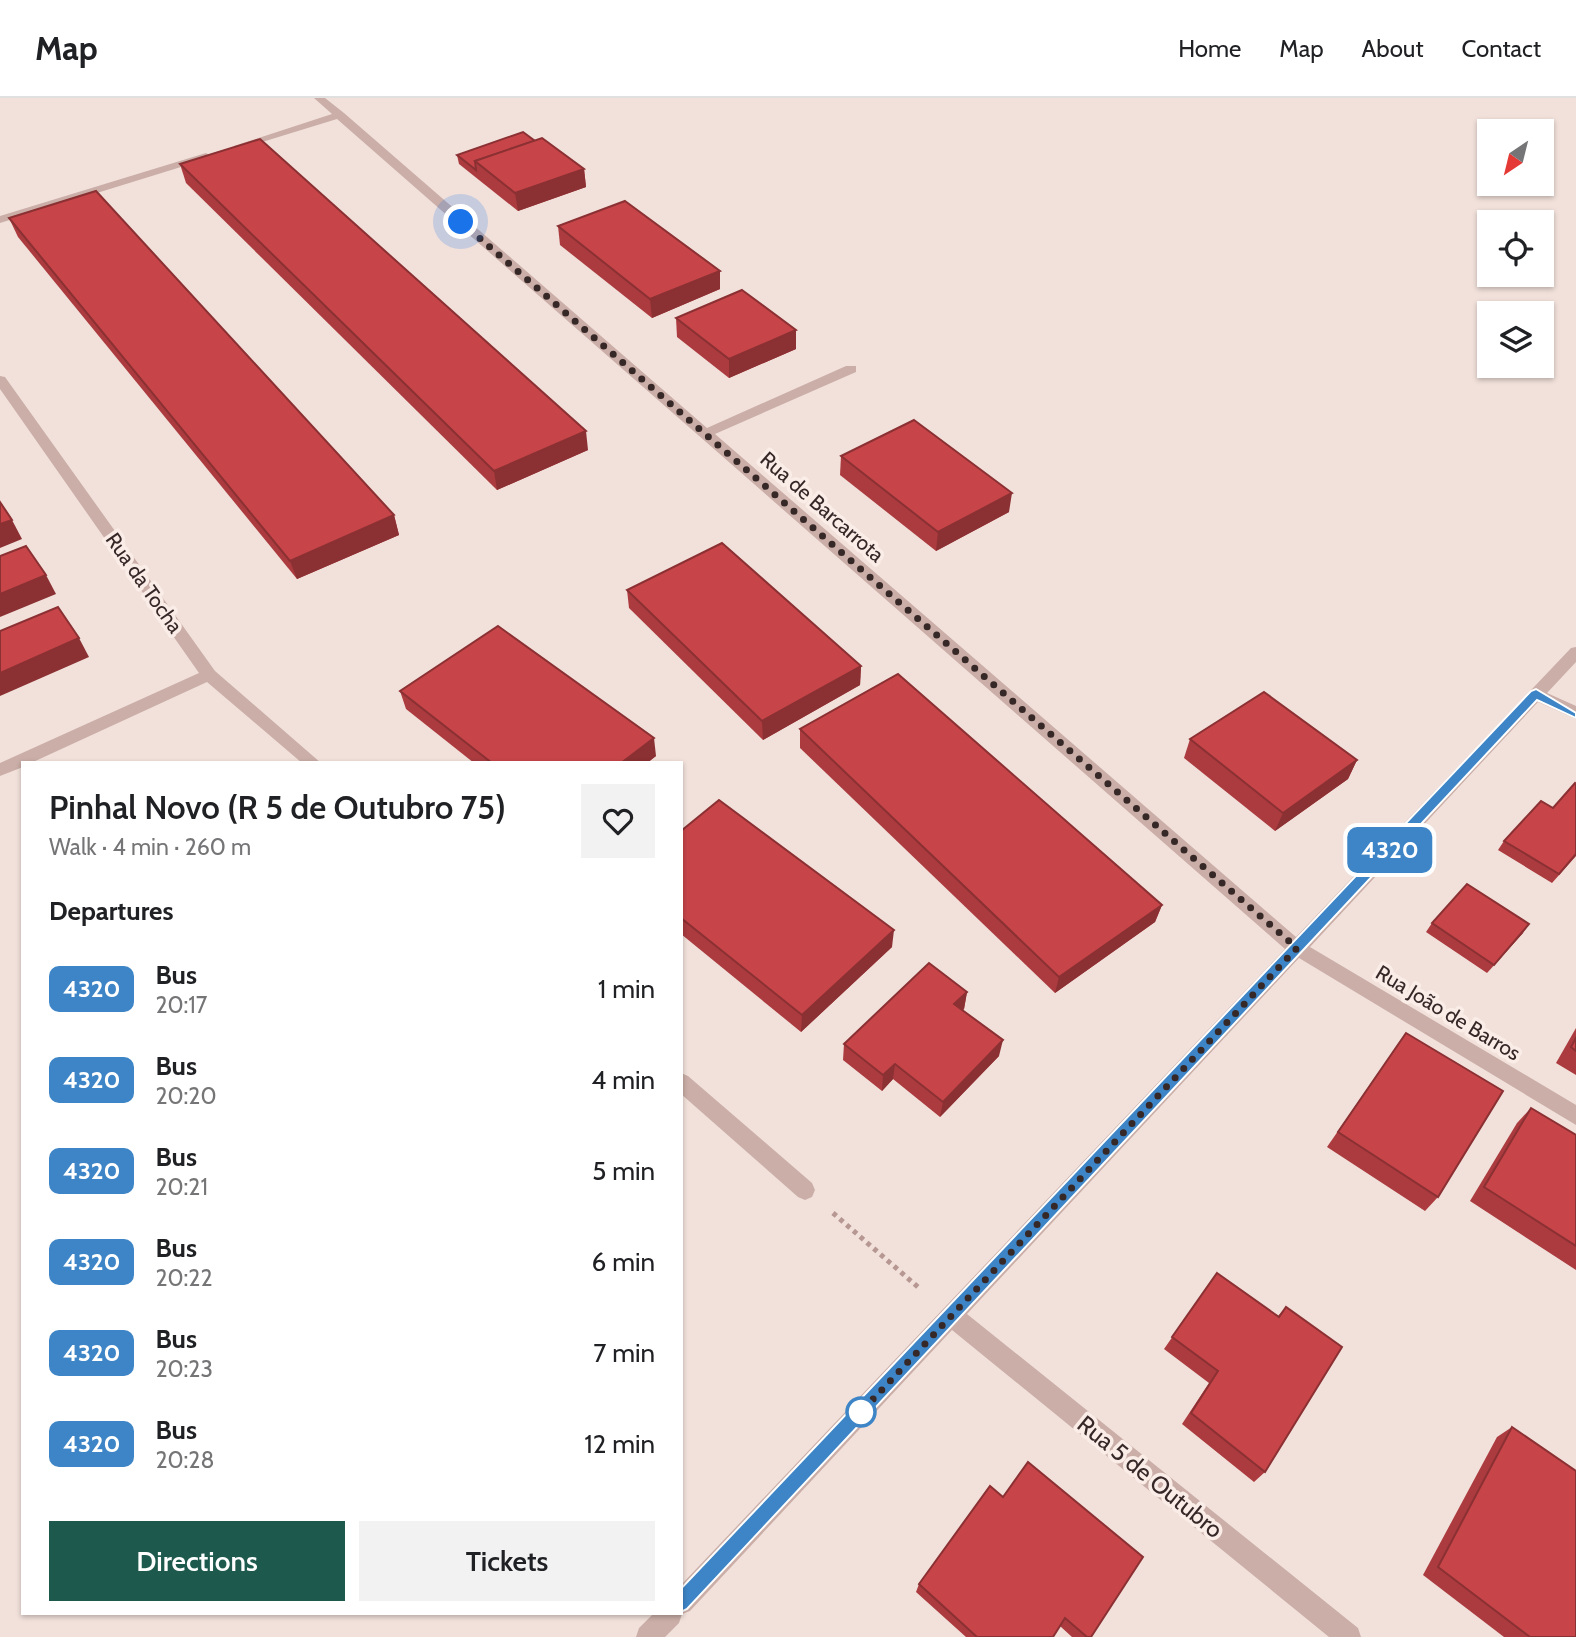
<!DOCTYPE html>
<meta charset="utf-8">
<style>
body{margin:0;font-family:Cabin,sans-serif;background:#f2f2f2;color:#202124;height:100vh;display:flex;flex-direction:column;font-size:26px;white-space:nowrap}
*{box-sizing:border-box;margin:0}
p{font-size:23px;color:#757577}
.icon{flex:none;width:38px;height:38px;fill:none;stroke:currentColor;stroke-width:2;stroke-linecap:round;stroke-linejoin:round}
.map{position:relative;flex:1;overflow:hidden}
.sheet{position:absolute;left:21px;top:663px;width:662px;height:854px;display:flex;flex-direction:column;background:#fff;border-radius:0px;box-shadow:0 2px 5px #0004}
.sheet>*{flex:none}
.badge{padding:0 14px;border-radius:10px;font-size:24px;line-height:46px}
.needle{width:46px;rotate:215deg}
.buttons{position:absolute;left:1477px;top:21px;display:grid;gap:14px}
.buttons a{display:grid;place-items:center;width:77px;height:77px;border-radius:0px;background:#fff;box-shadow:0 2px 5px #0004;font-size:35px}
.you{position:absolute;width:35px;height:35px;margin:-18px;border:5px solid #fff;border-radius:50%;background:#1a73e8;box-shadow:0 0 0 10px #1a73e833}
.map>.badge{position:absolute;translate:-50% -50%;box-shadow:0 0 0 4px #fff}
h2{padding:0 28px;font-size:26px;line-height:63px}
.round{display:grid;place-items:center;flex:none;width:74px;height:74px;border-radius:0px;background:#f2f2f2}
.headline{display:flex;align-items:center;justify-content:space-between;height:119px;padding:0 28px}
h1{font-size:33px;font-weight:600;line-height:52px}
.primary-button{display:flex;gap:14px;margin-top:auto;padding:14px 28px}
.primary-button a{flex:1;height:80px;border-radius:0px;background:#1d594c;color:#fff;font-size:28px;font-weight:600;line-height:80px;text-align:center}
.primary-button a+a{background:#f2f2f2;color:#202124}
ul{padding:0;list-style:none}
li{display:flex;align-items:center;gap:21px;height:91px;padding:0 28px}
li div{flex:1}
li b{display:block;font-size:26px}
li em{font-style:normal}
li .badge{min-width:77px;font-weight:700;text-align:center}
header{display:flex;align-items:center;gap:42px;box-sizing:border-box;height:98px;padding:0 35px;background:#fff;border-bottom:2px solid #e0e0e0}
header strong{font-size:33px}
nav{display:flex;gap:38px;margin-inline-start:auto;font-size:24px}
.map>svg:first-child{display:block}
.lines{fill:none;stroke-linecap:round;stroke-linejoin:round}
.path{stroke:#b69791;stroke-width:5;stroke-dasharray:4.5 4.5;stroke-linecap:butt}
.street{fill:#caaea7;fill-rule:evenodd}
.wall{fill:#ab3b3f}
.shaded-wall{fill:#8b3033}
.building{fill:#c74549;stroke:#8b3033;stroke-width:2}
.line{fill:#3d85c6;stroke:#fff;stroke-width:2}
.walk{stroke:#372828;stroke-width:7;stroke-dasharray:0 12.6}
.stop-dot{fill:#fff;stroke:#3d85c6;stroke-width:3.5}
.labels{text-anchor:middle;stroke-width:7;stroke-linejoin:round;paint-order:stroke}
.street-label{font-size:21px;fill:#372828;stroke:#faede8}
.near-street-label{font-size:24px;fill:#372828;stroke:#faede8}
</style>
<header>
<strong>Map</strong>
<nav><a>Home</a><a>Map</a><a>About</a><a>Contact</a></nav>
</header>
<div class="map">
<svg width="1576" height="1539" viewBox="0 0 1576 1539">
<rect width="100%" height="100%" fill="#f2e1db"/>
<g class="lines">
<!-- path -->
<path class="path" d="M833 1115 919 1190"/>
<!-- street -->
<g class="street">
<path d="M314 0H325L344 15 707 330 846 268H856V274L715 336 1296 839 1571 550 1576 549V564L1547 595 1576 608V621L1538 604 1310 849 1576 1007V1027L1299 860 967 1216 1358 1530 1361 1539H1329L952 1232 690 1513 682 1516 679 1525 665 1539H636L639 1530 653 1516H681V1487L1285 851 337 21 243 50 234 48 332 16Z"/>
<path d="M206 55 211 58 210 60 0 125V118Z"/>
<path d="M0 278 5 279 215 573 321 665H302L207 584 31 665H23V669L0 678V665L199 575 0 291Z"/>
<path d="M681 975 688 978 812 1085 815 1092 812 1099 805 1102 798 1099 681 996Z"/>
</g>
</g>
<!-- wall -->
<g class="wall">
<path d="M535 43 584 71 586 89 518 113 459 66 457 57Z"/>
<path d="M180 66 588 352 497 392 186 85Z"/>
<path d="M9 120 394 417 399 437 297 481 18 139Z"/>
<path d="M558 128 720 191 652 220 560 147Z"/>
<path d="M676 220 796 251 729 280 677 239Z"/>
<path d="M841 358 1009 414 936 453 840 377Z"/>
<path d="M627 492 861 568 860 587 763 642 629 510Z"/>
<path d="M400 593 656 658 647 665H474L406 611Z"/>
<path d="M800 631 1162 807 1155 824 1055 895 800 650Z"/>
<path d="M1190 641 1357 662 1348 681 1275 733 1184 660Z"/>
<path d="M1576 686V758L1552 785 1498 752 1504 743 1553 710Z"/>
<path d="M681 733 892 849 801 934 681 836Z"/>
<path d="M1432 825 1523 835 1487 875 1426 834Z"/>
<path d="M967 894 964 911 963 912 999 958 940 1019 893 981 882 993 843 962 844 946Z"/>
<path d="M1576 930V977L1556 965Z"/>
<path d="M1406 935 1438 1099 1425 1113 1327 1049Z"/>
<path d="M1531 1010 1576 1037V1172L1470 1103 1517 1025Z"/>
<path d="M1217 1175 1278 1218 1286 1209 1265 1374 1254 1384 1182 1326 1209 1285 1164 1251Z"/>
<path d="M1512 1329 1576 1539H1504L1423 1477 1497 1339Z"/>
<path d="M990 1388 1091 1539H1072L1060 1528 1053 1539H966L916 1494 919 1486Z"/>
</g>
<!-- shaded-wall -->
<g class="shaded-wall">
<path d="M584 71 586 89 518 113 515 95Z"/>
<path d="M720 173V191L652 220 650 201Z"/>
<path d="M796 232V251L729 280V261Z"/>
<path d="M586 333 588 352 497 392 494 373Z"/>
<path d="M1012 395 1009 414 936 453 938 434Z"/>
<path d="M394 417 399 437 297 481 290 463Z"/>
<path d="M12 422 22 441 0 450V426Z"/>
<path d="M46 477 56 496 0 519V496Z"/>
<path d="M79 540 89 559 0 598V575Z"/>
<path d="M861 568 860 587 763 642 762 623Z"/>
<path d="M654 640 656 658 647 665H621Z"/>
<path d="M1357 662 1348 681 1275 733 1283 715Z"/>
<path d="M1162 807 1155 824 1055 895 1059 879Z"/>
<path d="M1529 826 1523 835 1487 875 1494 867Z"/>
<path d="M894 832 892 849 801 934 802 917Z"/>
<path d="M967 894 964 911 951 922 954 906Z"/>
<path d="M1003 942 999 958 940 1019 943 1004Z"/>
<path d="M895 966 893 981 882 993 883 977Z"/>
</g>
<!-- building -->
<g class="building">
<path d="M523 34 535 43 475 63 476 72 457 57Z"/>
<path d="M542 40 584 71 515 95 475 63Z"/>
<path d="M260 41 586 333 494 373 180 66Z"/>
<path d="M96 93 394 417 290 463 9 120Z"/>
<path d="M625 103 720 173 650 201 558 128Z"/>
<path d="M742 192 796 232 729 261 676 220Z"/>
<path d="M914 322 1012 395 938 434 841 358Z"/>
<path d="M0 404 12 422 0 426Z"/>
<path d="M722 445 861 568 762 623 627 492Z"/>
<path d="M26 448 46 477 0 496V458Z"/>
<path d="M58 509 79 540 0 575V533Z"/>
<path d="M498 528 654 640 621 665H492L400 593Z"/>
<path d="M898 576 1162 807 1059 879 800 631Z"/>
<path d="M1264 594 1357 662 1283 715 1190 641Z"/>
<path d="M1575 685 1576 686V756L1559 776 1504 743 1541 703 1553 710Z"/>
<path d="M719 702 894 832 802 917 681 820V733Z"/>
<path d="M1467 786 1529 826 1494 867 1432 825Z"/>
<path d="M929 865 967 894 954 906 1003 942 943 1004 895 966 883 977 844 946Z"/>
<path d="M1406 935 1503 993 1438 1099 1338 1034Z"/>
<path d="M1576 940V953L1571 949Z"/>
<path d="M1531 1010 1576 1037V1148L1484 1089Z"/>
<path d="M1217 1175 1279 1219 1286 1209 1342 1249 1265 1374 1191 1315 1218 1273 1172 1239Z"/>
<path d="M1512 1329 1576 1373V1539H1530L1438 1469Z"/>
<path d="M1028 1364 1143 1459 1091 1539H1087L1065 1520 1053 1539H977L919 1486 990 1388 1003 1399Z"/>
</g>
<!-- line -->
<path class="line" d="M1536 591 1576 615V620L1537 602 687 1511 681 1514 674 1511 671 1504 674 1498 1531 593Z"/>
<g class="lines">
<!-- walk -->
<path class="walk" d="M461 124 1297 850 861 1314"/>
</g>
<!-- markers -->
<circle class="stop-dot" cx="861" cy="1314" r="14"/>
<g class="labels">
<!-- street labels -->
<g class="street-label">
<text transform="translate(822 409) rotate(41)" y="7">Rua de Barcarrota</text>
<text transform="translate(144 485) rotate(55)" y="7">Rua da Tocha</text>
<text transform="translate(1448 915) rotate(31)" y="7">Rua João de Barros</text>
</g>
<!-- near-street labels -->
<g class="near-street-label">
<text transform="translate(1150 1379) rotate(39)" y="8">Rua 5 de Outubro</text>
</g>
</g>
</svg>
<div class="buttons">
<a><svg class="needle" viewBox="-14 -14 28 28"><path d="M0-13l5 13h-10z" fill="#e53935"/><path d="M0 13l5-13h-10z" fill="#757577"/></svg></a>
<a><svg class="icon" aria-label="locate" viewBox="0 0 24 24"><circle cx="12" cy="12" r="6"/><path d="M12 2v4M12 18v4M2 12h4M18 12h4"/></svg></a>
<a><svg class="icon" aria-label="layers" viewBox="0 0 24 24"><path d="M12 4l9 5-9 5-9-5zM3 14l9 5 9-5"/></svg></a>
</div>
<div class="you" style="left:461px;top:124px"></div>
<b class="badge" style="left:1390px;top:752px;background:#3d85c6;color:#fff">4320</b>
<section class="sheet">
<div class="headline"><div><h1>Pinhal Novo (R 5 de Outubro 75)</h1><p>Walk · 4 min · 260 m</p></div><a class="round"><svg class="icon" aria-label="heart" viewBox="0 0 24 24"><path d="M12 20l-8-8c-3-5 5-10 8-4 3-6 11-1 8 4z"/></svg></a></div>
<h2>Departures</h2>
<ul>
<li><span class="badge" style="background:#3d85c6;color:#fff">4320</span><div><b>Bus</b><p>20:17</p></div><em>1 min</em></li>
<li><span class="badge" style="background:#3d85c6;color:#fff">4320</span><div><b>Bus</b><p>20:20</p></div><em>4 min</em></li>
<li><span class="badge" style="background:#3d85c6;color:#fff">4320</span><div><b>Bus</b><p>20:21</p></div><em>5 min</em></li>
<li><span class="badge" style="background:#3d85c6;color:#fff">4320</span><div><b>Bus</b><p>20:22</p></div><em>6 min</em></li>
<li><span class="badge" style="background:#3d85c6;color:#fff">4320</span><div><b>Bus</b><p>20:23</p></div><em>7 min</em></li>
<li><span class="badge" style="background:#3d85c6;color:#fff">4320</span><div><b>Bus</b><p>20:28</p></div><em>12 min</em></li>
</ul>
<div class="primary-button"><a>Directions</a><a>Tickets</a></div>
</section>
</div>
